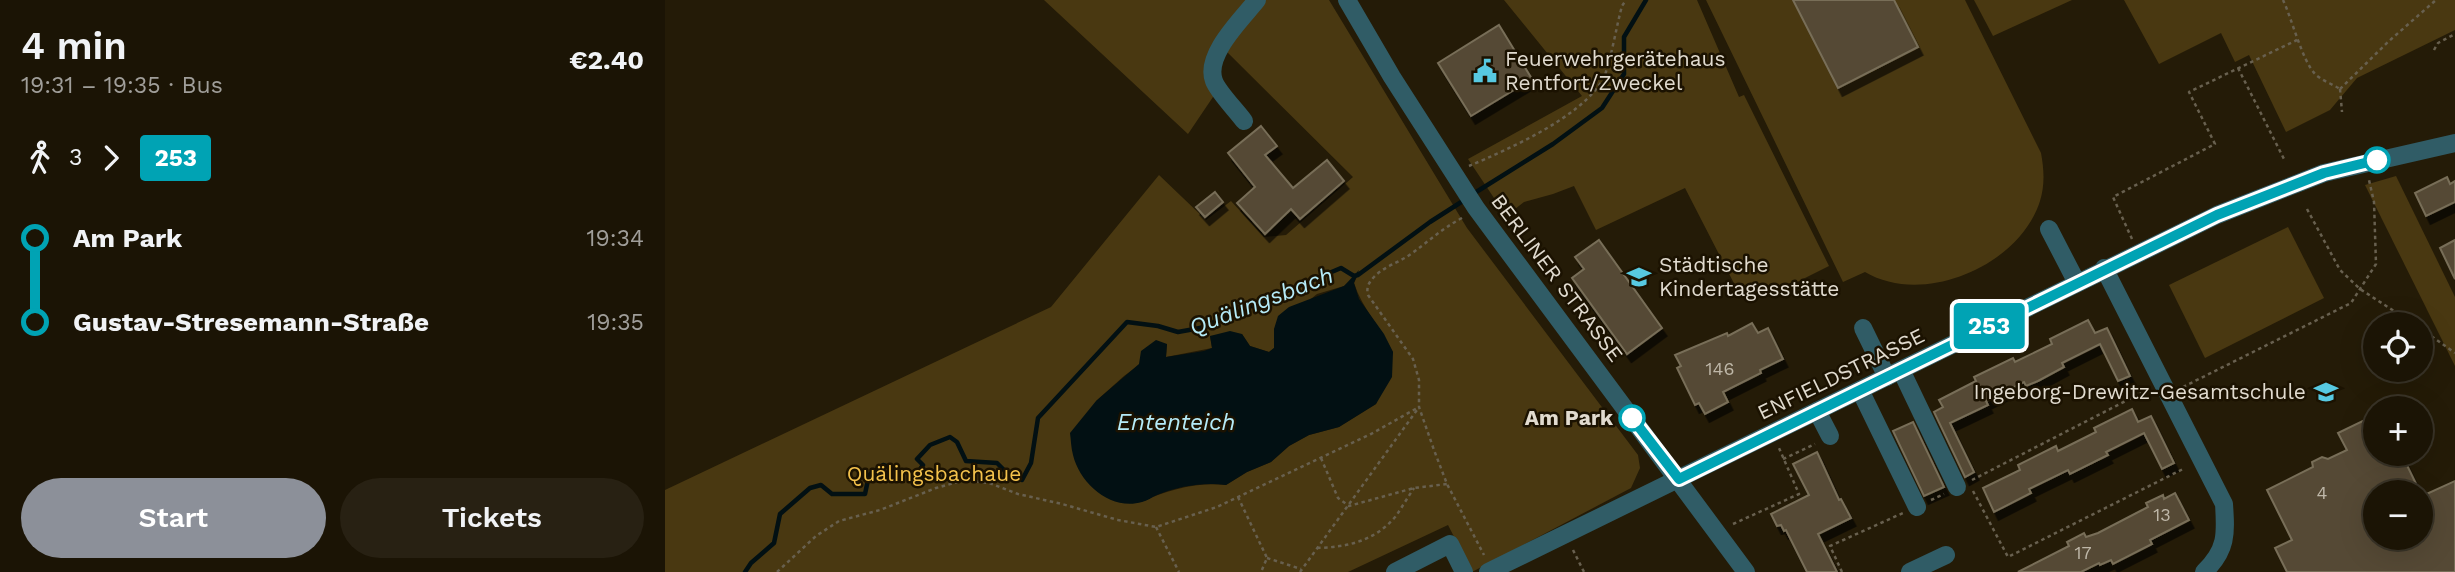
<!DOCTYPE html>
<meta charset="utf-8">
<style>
body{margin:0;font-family:"Work Sans",sans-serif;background:#282113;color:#f1f3f6;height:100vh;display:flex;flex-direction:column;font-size:26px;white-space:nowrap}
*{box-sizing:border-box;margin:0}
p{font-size:23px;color:#a09e9a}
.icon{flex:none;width:38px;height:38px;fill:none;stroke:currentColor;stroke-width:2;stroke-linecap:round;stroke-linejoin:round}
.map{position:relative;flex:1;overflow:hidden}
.details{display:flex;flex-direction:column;background:#1b1405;width:665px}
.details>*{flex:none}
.badge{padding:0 14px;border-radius:5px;font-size:24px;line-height:46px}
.buttons{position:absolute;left:1698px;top:312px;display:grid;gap:14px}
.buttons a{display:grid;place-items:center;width:70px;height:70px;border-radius:50%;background:#1b1405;box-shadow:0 7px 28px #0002,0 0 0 2px #393327;font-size:35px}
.map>.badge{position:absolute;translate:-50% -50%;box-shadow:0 0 0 4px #fff}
.legs{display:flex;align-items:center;gap:10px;height:77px;padding:0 21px;font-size:23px}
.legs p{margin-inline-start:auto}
.head{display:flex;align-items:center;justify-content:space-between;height:119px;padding:0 21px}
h1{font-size:38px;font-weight:600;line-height:52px}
.primary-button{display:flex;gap:14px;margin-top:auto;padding:14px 21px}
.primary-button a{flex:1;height:80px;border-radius:42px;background:#8c9099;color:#fff;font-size:28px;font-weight:600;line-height:80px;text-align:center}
.primary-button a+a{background:#282113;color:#f1f3f6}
ul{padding:0 21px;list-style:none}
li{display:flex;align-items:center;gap:24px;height:84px;font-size:26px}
li i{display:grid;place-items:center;width:10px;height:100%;margin:0 9px;background:currentColor}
li i::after{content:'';width:18px;height:18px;margin:-9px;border:5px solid;border-radius:50%;background:#1b1405}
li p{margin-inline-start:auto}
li:first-child i{background:linear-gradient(#0000 50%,currentColor 0)}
li:last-child i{background:linear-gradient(currentColor 50%,#0000 0)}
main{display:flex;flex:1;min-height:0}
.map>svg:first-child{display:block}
.green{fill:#493811;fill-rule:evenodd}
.water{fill:#021013}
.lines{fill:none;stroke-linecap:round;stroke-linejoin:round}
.stream{stroke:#021013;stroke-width:4.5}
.building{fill:#544a35;stroke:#786e58;stroke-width:2;filter:url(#shadow)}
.path{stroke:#68604f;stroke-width:2.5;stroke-dasharray:3.5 3.5;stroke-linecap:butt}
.minor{stroke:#305c66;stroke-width:18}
.line-1-casing{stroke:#fff;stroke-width:16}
.line-1{stroke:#00a3b4;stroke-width:10}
.stop-1-dot{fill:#fff;stroke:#00a3b4;stroke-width:3.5}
.labels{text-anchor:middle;stroke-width:5;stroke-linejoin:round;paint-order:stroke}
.number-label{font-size:18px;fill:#beb7a8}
.poi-label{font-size:21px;fill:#e1dbcf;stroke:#1b1201;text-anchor:start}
.street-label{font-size:21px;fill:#e1dbcf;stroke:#1b1201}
.stop-label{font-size:21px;font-weight:bold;fill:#e1dbcf;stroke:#1b1201;text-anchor:end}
.park-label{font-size:21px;fill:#f4c24c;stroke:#1b1201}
.water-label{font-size:23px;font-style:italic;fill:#b5ebf8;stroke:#1b1201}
</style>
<main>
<section class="details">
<div class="head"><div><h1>4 min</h1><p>19:31 – 19:35 · Bus</p></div><b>€2.40</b></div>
<div class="legs"><svg class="icon" aria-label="walk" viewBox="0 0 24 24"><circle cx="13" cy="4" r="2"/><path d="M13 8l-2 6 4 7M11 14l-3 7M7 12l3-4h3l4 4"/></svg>3<svg class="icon" aria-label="forward" viewBox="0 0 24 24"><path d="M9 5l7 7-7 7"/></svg><b class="badge" style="background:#00a3b4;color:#fff">253</b></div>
<ul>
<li><i style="color:#00a3b4"></i><b>Am Park</b><p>19:34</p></li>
<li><i style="color:#00a3b4"></i><b>Gustav-Stresemann-Straße</b><p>19:35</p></li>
</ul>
<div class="primary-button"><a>Start</a><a>Tickets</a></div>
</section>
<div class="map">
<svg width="1790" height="572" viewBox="0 0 1790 572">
<defs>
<filter id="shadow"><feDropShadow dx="4.5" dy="8" stdDeviation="0" flood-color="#0009"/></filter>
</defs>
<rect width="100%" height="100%" fill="#241b07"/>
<!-- green -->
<g class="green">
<path d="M379 0H586L554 43 550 94 523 134Z"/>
<path d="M596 0H664L802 228 973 455 975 468 966 488 807 572 783 525 683 572H0V490L386 307 494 175 541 220 566 201 599 237 621 235 688 177 560 50ZM693 275 689 283C697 308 716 328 728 352L711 404 674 427 644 435 624 446 606 462 582 472 561 485C532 482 503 490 476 502L431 401 459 376 502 344 501 357 547 348 545 336 577 334 585 346 604 352 609 348V329L652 294 679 286Z"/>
<path d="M839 0H1032L1074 97 1079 95 1164 266 1106 295 1100 285 1076 297 1020 188 931 230 909 186 888 194 859 202 841 216 803 159 917 96Z"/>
<path d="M1041 0H1300L1376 153C1379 169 1380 185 1375 201 1355 265 1259 307 1200 272L1178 282Z"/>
<path d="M1309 0H1407L1328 36Z"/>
<path d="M1459 0H1790V30L1692 78 1665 110 1621 132 1584 55 1570 62 1556 33 1494 64Z"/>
<path d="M1731 176 1790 297V366L1700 185Z"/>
<path d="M1623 227 1659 298 1540 358 1504 285Z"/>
</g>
<!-- water -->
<path class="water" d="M694 270 689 283 694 299 719 334 728 352 727 377 711 404 674 427 644 435 624 446 606 462 582 472 561 485C538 482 514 486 492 495 487 497 482 501 477 502 446 511 415 484 408 455 406 448 406 440 405 433L431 401 474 364 476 351 491 340 502 344 501 357 539 351 547 348 545 336 565 331 577 334 585 346 604 352 609 348V329L613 316 624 307 679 286Z"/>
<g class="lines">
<!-- stream -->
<g class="stream">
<path d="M808 194 888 144 937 108 959 74V37L981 0"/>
<path d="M80 572 86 563 109 543 115 514 145 488 156 485 167 494H200L204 475 218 465 251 475 258 465 252 459 265 445 285 437 292 442 301 461 332 463 343 474 357 480 366 463 373 418 462 322 493 326 513 332 535 328 676 268 689 276 693 275 765 222 801 199"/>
</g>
</g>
<!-- building -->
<g class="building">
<path d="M1128 0H1229L1253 47 1173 88Z"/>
<path d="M834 25 867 79 806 116 773 63Z"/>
<path d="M596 126 612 146 600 155 628 188 662 160 679 181 635 219 626 209 600 234 572 203 590 187 563 153Z"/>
<path d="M1782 177 1785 184 1790 181V202L1761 216 1750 193Z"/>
<path d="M550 192 558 202 540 217 531 207Z"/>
<path d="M934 240 997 328 962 354 907 278 919 269 910 257Z"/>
<path d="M1790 240V279L1775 248Z"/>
<path d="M1423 320 1430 333 1442 328 1465 376 1453 381 1435 344 1397 363 1399 367 1373 381 1361 386 1359 382 1321 401 1323 405 1285 423 1309 472 1300 477 1269 412 1278 407 1274 400 1311 381 1309 377 1348 358 1350 362 1387 344 1385 339Z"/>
<path d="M1087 323 1093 333 1103 328 1118 359 1095 370 1096 373 1058 392 1063 402 1040 414 1034 403 1030 405 1012 368 1016 366 1010 355 1062 333 1063 336Z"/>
<path d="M1467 409 1473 422 1486 416 1509 463 1497 469 1479 433 1441 452 1443 455 1405 474 1403 470 1364 489 1366 493 1329 512 1318 488 1355 470 1353 465 1391 446 1393 451 1431 432 1429 428Z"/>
<path d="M1710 415V453H1736L1755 492H1710V537H1755V497L1790 481V572H1622L1610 548 1627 540 1602 490 1648 467 1647 462 1657 457 1663 459 1682 450 1673 433Z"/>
<path d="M1248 422 1279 487 1259 496 1228 431Z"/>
<path d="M1152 452 1174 500 1176 499 1186 518 1153 534 1172 572H1142L1121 530 1119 531 1116 525 1112 526 1106 514 1144 495 1128 464Z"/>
<path d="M1510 493 1524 520 1485 540 1487 544 1448 564 1446 560 1435 565 1434 563 1416 572H1353L1404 546 1402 542 1419 533 1421 537 1433 533 1483 507 1481 503 1498 495 1499 499Z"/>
</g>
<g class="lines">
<!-- path -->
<g class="path">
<path d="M1618 0C1627 19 1637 60 1650 74 1656 80 1667 84 1675 89"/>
<path d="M1769 50 1773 43 1790 34"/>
<path d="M1573 68 1620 161"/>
<path d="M1675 89 1724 41 1771 0"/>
<path d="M1675 89 1677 112"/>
<path d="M804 166C844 149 917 117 938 79 945 66 952 23 957 6L961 0"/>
<path d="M1642 209 1675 270 1695 289 1749 324"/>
<path d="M797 218C776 229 762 243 743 256 732 263 719 267 710 276 704 282 701 287 703 295L748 359 754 380V407L769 450 782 484 819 555"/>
<path d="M1467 239 1448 197 1550 144 1524 92 1632 40"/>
<path d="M1755 328 1790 353"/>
<path d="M1518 387 1686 303 1711 264 1709 202 1704 180"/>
<path d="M656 458 673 498 684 506 749 488 782 484"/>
<path d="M1118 459 1150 444"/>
<path d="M1307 480 1482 390"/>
<path d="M1308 491 1343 557 1520 468"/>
<path d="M573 497 602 558 596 572"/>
<path d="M1266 500 1279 494"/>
<path d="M1068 524 1134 494 1114 448"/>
<path d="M491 527 514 572"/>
<path d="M652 548C683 547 710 541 731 516 737 507 743 497 749 488"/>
<path d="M908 550 919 572"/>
<path d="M602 558 636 569"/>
<path d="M112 572 151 536 174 521 215 510 271 488 300 480 324 483 353 494 397 504 453 520 491 527 552 507 706 434 754 407"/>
<path d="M635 572 752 410"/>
<path d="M1177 572 1165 546 1238 513"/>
</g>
<!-- minor -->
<g class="minor">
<path d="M682 0 727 77 811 208 1081 572"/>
<path d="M579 121C571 110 553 92 549 81 539 55 577 19 592 0"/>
<path d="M1384 229 1412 283"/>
<path d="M1439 268 1559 504C1561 534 1562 550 1539 572"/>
<path d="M1198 328 1222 377"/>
<path d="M1236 370 1292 487"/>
<path d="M1195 390 1252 507"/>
<path d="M1152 411 1165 436"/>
<path d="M730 572 785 544 799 572"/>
<path d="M823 572 1552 215 1659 173 1790 143"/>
<path d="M1245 572 1281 555"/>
</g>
</g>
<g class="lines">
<!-- line-1 casing -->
<g class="line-1-casing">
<path id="line-1" d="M967 418 1014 479 1552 215 1659 173 1712 160"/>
</g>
<!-- line-1 -->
<use href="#line-1" class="line-1"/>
</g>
<!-- icons -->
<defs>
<g id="civic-bare" transform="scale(1.89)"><path d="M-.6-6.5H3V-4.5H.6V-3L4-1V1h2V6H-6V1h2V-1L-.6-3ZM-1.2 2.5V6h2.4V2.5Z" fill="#57c9e1" stroke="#1b1201" stroke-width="2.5" paint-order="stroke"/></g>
<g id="school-bare" transform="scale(1.89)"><path d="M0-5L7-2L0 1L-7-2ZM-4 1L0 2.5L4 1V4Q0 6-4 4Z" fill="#57c9e1" stroke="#1b1201" stroke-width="2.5" paint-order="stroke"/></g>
</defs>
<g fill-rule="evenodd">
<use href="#civic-bare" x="820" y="71"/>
<use href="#school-bare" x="974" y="277"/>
<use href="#school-bare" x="1661" y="392"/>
</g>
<!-- markers -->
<g class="stop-1-dot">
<circle cx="1712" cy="160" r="12"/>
<circle cx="967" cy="418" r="12"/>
</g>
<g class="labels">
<!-- number labels -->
<g class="number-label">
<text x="1055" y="375">146</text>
<text x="1657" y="499">4</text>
<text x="1497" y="521">13</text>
<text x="1418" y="559">17</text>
</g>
<!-- poi labels -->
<g class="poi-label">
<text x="840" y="66">Feuerwehrgerätehaus<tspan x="840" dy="24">Rentfort/Zweckel</tspan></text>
<text x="994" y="272">Städtische<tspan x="994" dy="24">Kindertagesstätte</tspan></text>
<text x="1641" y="399" text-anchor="end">Ingeborg-Drewitz-Gesamtschule</text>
</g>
<!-- street labels -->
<g class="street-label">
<text transform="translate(892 278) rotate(53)" y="7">BERLINER STRASSE</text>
<text transform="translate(1176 374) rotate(-26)" y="7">ENFIELDSTRASSE</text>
</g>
<!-- stop labels -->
<g class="stop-label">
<text x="948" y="425">Am Park</text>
</g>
<!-- park labels -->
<g class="park-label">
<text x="269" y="481">Quälingsbachaue</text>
</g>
<!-- water labels -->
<g class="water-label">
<text transform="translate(596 301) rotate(-21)" y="8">Quälingsbach</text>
<text x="511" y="430">Ententeich</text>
</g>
</g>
</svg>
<div class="buttons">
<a><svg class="icon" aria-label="locate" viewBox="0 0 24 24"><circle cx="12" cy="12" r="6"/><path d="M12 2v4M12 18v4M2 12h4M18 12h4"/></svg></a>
<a>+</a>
<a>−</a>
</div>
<b class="badge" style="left:1324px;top:326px;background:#00a3b4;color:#fff">253</b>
</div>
</main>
